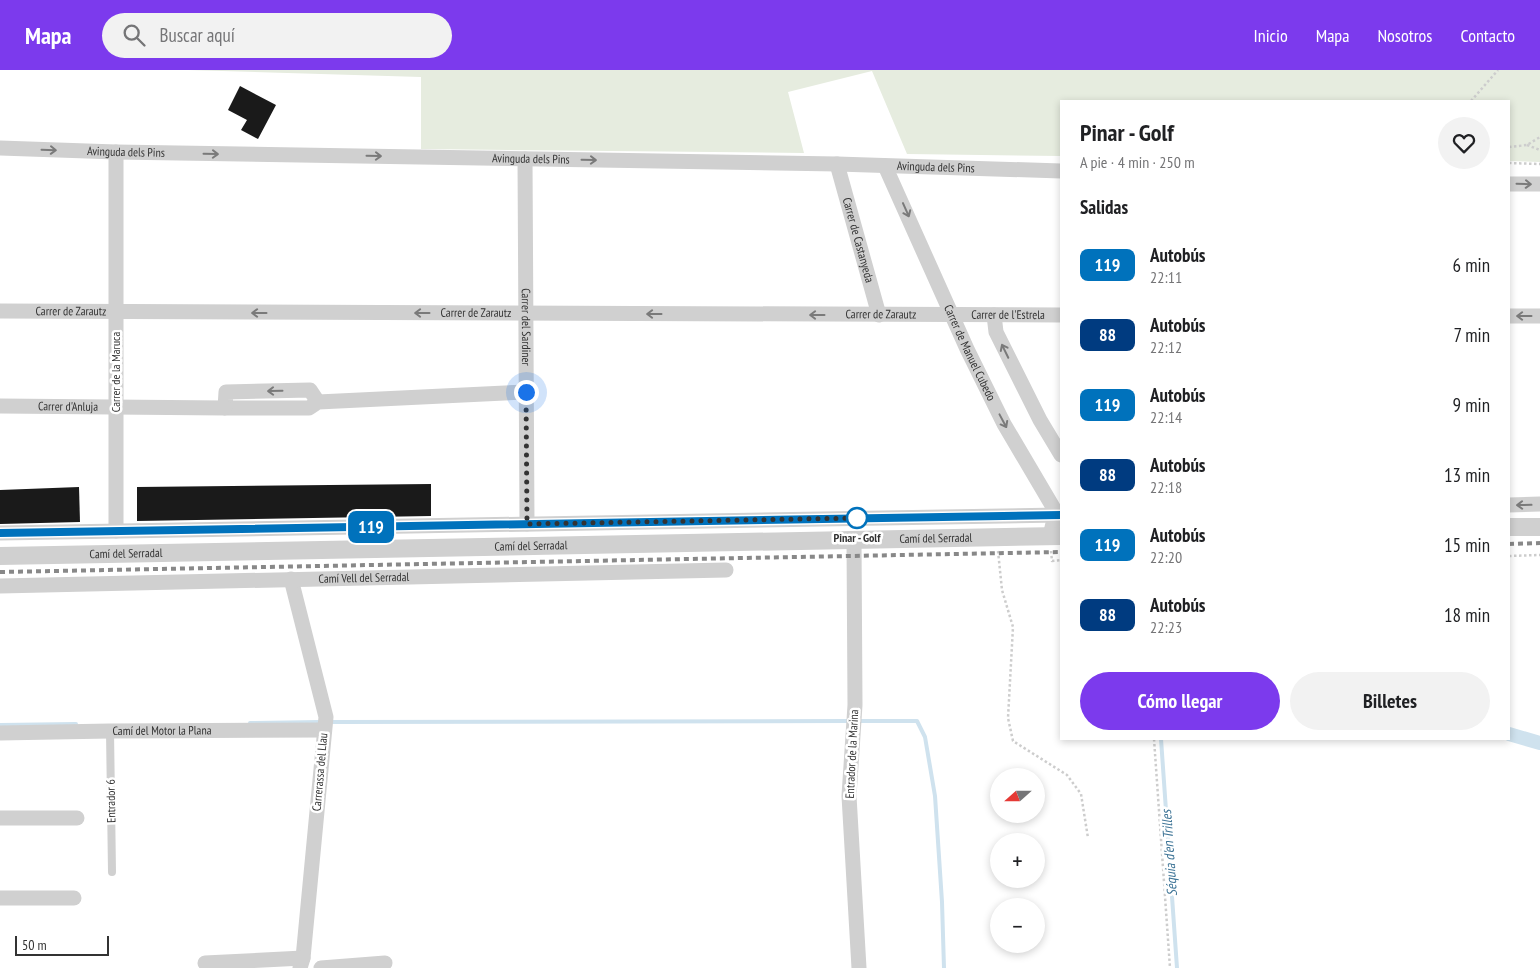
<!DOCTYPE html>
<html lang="es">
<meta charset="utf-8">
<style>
body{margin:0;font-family:"PT Sans Narrow",sans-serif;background:#f2f2f2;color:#202124;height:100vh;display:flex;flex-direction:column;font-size:19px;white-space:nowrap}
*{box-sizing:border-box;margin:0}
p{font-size:16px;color:#757577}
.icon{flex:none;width:28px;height:28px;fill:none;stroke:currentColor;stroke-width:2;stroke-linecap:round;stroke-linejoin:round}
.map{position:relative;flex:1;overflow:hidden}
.panel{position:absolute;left:1060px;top:30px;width:450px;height:640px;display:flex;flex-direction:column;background:#fff;border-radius:0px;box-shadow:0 2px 8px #0003}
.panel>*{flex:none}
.badge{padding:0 10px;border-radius:8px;font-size:18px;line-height:32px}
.needle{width:32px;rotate:249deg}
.fabs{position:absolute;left:990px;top:698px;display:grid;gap:10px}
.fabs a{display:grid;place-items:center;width:55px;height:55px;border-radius:50%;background:#fff;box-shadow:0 2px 8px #0003;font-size:25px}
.scale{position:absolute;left:15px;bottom:12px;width:94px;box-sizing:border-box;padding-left:5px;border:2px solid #333;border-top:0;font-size:14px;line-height:18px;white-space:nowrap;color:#333;-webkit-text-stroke:4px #fff;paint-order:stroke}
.you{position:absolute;width:25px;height:25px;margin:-12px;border:4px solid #fff;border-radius:50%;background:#1a73e8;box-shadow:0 0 0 8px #1a73e833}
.map>.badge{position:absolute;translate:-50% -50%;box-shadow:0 0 0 2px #fff}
h2{padding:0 20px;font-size:19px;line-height:45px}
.round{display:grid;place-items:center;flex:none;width:52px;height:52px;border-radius:26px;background:#f2f2f2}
.head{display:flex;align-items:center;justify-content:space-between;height:85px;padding:0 20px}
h1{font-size:24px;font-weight:700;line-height:38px}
.primary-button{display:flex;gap:10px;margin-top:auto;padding:10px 20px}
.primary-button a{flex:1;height:58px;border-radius:30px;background:#7c3aed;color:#fff;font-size:20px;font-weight:700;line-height:58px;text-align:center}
.primary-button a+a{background:#f2f2f2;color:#202124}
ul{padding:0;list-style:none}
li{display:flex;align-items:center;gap:15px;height:70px;padding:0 20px}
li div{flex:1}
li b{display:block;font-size:19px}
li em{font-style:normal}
li .badge{min-width:55px;font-weight:700;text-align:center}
header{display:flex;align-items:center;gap:30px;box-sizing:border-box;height:70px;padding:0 25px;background:#7c3aed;color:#fff}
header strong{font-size:24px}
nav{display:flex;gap:28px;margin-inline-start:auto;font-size:18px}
.search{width:350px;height:45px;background:#f2f2f2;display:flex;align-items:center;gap:12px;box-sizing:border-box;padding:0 18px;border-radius:28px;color:#757577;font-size:19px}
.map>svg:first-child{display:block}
.green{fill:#e6ecdf}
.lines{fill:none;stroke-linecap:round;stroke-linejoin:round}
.stream{stroke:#cfe2ee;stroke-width:4}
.canal{stroke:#cfe2ee;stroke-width:14}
.building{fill:#1a1a1a}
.path{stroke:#cdcdcd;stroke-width:2.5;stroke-dasharray:2.5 2.5;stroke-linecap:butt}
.service{stroke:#d0d0d0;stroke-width:8}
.minor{stroke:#d0d0d0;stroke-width:15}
.tertiary{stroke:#d0d0d0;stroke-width:18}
.rail{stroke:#888;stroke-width:4;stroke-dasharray:5 4;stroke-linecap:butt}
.oneway{stroke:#7a7a7a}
.line-casing{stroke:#fff;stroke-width:11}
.line{stroke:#0072bc;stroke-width:8}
.walk{stroke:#333;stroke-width:5;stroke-dasharray:0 9}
.stop-dot{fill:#fff;stroke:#0072bc;stroke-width:2.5}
.labels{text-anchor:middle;stroke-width:5;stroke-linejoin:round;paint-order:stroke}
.street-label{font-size:12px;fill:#333;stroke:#fff}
.stop-label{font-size:12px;font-weight:bold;fill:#333;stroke:#fff}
.water-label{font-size:14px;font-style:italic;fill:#3f7597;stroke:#fff}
</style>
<header>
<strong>Mapa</strong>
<div class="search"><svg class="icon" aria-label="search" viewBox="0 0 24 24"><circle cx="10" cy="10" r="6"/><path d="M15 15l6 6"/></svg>Buscar aquí</div>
<nav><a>Inicio</a><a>Mapa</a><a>Nosotros</a><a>Contacto</a></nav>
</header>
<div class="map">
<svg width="1540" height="898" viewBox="0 0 1540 898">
<rect width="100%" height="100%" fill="#fff"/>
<!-- green -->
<path class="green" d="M188 0H1540V92L1509 91V31H1061V86L907 84 872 1 788 22 804 83 421 79V7Z"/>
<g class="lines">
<!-- stream -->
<g class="stream">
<path d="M860 651H917L925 667 935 726 942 832 944 898"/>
<path d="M330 652 849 651"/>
<path d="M250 653 321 652"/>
<path d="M0 655 76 654"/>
<path d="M1161 669 1177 898"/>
</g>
<!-- canal -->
<path class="canal" d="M1509 664 1540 673"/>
</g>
<!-- building -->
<g class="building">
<path d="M240 16 276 35 258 69 241 60 247 50 228 40Z"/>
<path d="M431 414V446L137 451V417Z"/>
<path d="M79 417 80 452 0 454V420Z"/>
</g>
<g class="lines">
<!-- path -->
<g class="path">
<path d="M1471 31 1498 0"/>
<path d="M1527 75 1540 80"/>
<path d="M1509 77 1527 75 1540 67"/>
<path d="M1509 93 1540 94"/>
<path d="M998 481 1002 520 1013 557 1008 648 1013 671 1067 705 1081 724 1088 768"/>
<path d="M1051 481 1052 491 1061 490"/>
<path d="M1509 486 1540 485"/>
<path d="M1154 669 1170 898"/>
</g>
<!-- service -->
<path class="service" d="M110 661 112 802"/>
<!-- minor -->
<g class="minor">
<path id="s1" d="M0 78 116 82 837 94 1061 101"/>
<path id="s2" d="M525 89 527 454"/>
<path id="s3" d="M837 94 879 245"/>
<path id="s4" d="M885 96 967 279 1004 354 1053 437 1055 445 1050 466"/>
<path d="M1509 114H1540"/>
<path id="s5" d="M0 241 1061 245"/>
<path d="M994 245 996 262 1040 350 1061 385"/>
<path d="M1509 246H1540"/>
<path d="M318 332 310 320 226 322 225 338H309L318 332 526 322"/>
<path id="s6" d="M0 336 225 338"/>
<path d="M1509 435 1540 434"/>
<path d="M116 461V82"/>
<path d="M0 463 1061 445"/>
<path d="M854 470 855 635 849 726 859 898"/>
<path d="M291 509 326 647 303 888 300 898"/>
<path id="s7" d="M0 516 726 500"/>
<path id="s8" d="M0 663 110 661 324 660"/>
<path d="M0 748H77"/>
<path d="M0 828H74"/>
<path d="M205 893 303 888"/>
<path d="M321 898 385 893"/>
</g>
<!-- tertiary -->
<g class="tertiary">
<path d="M1509 457H1540"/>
<path id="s9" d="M0 486 1061 466"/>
</g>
<!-- rail -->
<g class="rail">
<path d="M1509 474 1540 473"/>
<path d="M0 502 1061 482"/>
</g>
</g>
<!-- one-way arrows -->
<defs><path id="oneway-shaft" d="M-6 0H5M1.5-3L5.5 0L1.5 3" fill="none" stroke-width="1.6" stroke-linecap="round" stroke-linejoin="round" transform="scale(1.25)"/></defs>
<g class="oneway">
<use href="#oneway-shaft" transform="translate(49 80) rotate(2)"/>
<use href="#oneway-shaft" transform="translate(211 84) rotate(1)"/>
<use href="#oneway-shaft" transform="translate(374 86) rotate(1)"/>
<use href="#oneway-shaft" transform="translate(589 90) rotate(1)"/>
<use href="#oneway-shaft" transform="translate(1524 114) rotate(2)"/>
<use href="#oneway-shaft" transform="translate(906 140) rotate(66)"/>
<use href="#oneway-shaft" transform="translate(259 243) rotate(-180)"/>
<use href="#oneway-shaft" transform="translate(422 243) rotate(-180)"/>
<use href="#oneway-shaft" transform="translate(654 244) rotate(-180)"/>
<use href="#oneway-shaft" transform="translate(817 245) rotate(-180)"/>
<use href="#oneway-shaft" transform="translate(1524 246) rotate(-180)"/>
<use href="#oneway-shaft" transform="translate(1005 281) rotate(-116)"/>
<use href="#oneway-shaft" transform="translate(275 321) rotate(179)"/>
<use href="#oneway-shaft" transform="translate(1003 351) rotate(62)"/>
<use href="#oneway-shaft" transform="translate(1524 435) rotate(179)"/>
</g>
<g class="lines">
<!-- line casing -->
<g class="line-casing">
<path id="line" d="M0 463 1061 445"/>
</g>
<!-- line -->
<use href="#line" class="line"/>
<!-- walk -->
<path class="walk" d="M526 322 527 454 857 448"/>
</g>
<!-- markers -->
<circle class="stop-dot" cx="857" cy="448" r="10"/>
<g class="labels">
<!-- street labels -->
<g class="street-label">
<text dy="4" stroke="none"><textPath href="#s1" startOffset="126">Avinguda dels Pins</textPath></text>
<text dy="4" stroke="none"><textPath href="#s1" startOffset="531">Avinguda dels Pins</textPath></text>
<text dy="4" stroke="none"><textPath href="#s1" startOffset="936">Avinguda dels Pins</textPath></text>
<text dy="4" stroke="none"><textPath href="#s3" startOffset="79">Carrer de Castanyeda</textPath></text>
<text dy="4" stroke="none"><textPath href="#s5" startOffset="71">Carrer de Zarautz</textPath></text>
<text dy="4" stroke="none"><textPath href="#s5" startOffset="476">Carrer de Zarautz</textPath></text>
<text dy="4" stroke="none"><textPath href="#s5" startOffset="881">Carrer de Zarautz</textPath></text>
<text dy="4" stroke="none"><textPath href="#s5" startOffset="1008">Carrer de l'Estrela</textPath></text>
<text dy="4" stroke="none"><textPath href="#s2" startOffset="168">Carrer del Sardiner</textPath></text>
<text dy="4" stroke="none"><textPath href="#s4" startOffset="205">Carrer de Manuel Cubedo</textPath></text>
<text transform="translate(116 302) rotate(-90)" y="4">Carrer de la Maruca</text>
<text dy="4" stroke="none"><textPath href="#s6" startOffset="68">Carrer d'Anluja</textPath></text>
<text dy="4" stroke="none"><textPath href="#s9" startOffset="936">Camí del Serradal</textPath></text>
<text dy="4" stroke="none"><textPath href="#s9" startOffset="531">Camí del Serradal</textPath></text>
<text dy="4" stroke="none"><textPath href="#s9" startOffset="126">Camí del Serradal</textPath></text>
<text dy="4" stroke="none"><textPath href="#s7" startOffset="364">Camí Vell del Serradal</textPath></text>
<text dy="4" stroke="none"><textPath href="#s8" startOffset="162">Camí del Motor la Plana</textPath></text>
<text transform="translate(852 684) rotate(-87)" y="4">Entrador de la Marina</text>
<text transform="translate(320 702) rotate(-85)" y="4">Carrerassa del Llau</text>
<text transform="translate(111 731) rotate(-91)" y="4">Entrador 6</text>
</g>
<!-- stop labels -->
<g class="stop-label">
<text x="857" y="472">Pinar - Golf</text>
</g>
<!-- water labels -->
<g class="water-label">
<text transform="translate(1169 783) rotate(-94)" y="5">Séquia d'en Trilles</text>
</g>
</g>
</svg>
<div class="fabs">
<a><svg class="needle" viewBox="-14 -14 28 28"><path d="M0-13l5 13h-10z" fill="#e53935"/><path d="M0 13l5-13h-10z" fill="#757577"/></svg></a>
<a>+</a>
<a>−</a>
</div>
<div class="scale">50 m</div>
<div class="you" style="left:526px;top:322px"></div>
<b class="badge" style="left:371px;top:457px;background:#0072bc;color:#fff">119</b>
<section class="panel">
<div class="head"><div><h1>Pinar - Golf</h1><p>A pie · 4 min · 250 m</p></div><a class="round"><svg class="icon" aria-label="heart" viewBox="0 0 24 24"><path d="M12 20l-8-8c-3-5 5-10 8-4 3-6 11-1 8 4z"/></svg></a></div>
<h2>Salidas</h2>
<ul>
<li><span class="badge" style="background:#0072bc;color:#fff">119</span><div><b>Autobús</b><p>22:11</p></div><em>6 min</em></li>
<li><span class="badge" style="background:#003b80;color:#fff">88</span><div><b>Autobús</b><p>22:12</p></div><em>7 min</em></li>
<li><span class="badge" style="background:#0072bc;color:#fff">119</span><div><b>Autobús</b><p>22:14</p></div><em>9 min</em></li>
<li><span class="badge" style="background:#003b80;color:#fff">88</span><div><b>Autobús</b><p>22:18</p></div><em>13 min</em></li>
<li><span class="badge" style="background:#0072bc;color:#fff">119</span><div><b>Autobús</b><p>22:20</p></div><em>15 min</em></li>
<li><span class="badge" style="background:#003b80;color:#fff">88</span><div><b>Autobús</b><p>22:23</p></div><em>18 min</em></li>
</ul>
<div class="primary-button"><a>Cómo llegar</a><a>Billetes</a></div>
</section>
</div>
